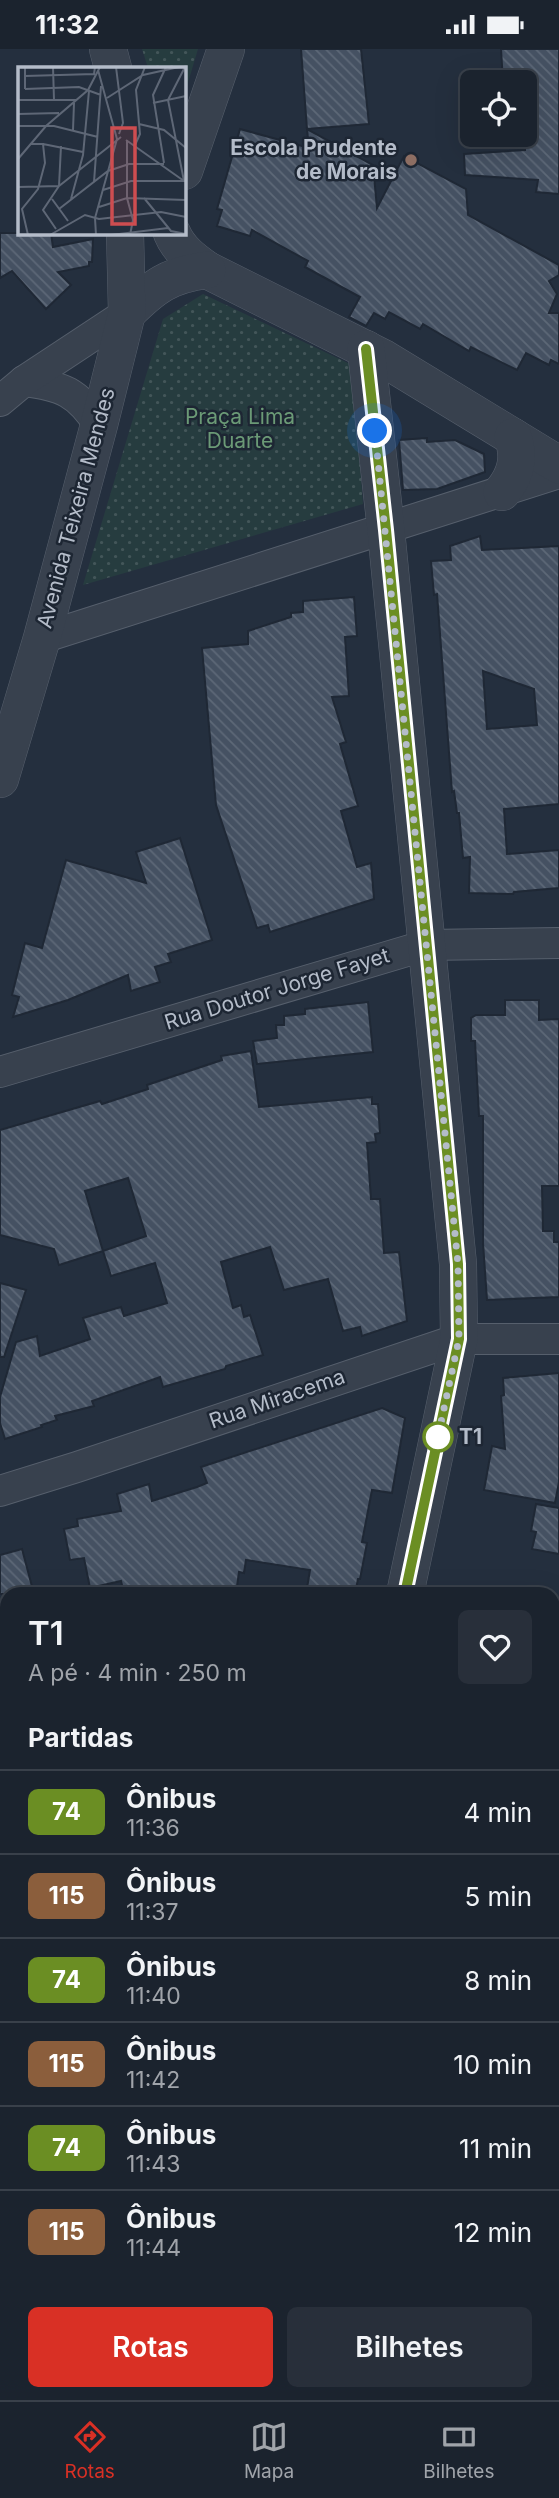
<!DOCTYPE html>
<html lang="pt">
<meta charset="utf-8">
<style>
body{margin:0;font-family:Inter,sans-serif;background:#282f3a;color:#f1f3f6;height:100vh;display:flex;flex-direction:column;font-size:26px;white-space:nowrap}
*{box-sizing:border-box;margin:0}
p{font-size:23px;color:#a0a4aa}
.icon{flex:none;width:38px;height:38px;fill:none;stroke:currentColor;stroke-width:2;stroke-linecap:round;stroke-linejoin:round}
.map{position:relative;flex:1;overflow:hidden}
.details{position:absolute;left:0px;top:1538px;width:560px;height:814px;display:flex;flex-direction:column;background:#1b232e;border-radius:21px 21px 0 0;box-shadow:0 7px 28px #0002,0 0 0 2px #39404a}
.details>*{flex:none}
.badge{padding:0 14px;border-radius:10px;font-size:24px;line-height:46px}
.controls{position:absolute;left:460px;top:21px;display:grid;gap:14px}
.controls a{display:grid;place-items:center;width:77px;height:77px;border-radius:10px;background:#1b232e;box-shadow:0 7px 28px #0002,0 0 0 2px #39404a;font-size:35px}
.you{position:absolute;width:35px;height:35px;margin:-18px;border:5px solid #fff;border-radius:50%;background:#1a73e8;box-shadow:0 0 0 10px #1a73e833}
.map>.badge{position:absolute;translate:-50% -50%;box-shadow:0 0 0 4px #fff}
h2{padding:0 28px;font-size:26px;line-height:63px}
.round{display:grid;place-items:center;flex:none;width:74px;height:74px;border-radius:10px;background:#282f3a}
.headline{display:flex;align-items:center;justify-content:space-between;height:119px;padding:0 28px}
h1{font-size:33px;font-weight:600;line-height:52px}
.action{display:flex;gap:14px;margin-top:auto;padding:14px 28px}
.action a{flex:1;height:80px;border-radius:10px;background:#d93025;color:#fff;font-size:28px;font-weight:600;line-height:80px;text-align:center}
.action a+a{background:#282f3a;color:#f1f3f6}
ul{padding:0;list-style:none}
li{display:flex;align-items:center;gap:21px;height:84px;padding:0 28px;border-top:2px solid #39404a}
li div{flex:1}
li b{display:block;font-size:26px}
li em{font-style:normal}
li .badge{min-width:77px;font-weight:700;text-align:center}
.status{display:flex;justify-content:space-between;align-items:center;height:49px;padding:0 35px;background:#1b232e;direction:ltr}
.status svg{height:19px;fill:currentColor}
.tabs{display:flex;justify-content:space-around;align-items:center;height:98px;border-top:2px solid #39404a;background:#1b232e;font-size:19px;color:#a0a4aa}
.tabs a{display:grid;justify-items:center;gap:4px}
.tabs .active{color:#d93025}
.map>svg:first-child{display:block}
.park{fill:url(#park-dots)}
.building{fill:url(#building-back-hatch);stroke:#1f2835;stroke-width:2;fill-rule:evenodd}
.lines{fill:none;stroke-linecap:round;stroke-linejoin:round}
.minor-casing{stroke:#565f6c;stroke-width:32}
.tertiary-casing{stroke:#565f6c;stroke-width:38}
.minor{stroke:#38414e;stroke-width:30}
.tertiary{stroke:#38414e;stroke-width:37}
.line-casing{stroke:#fff;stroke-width:16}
.line{stroke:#6b8e23;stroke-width:10}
.walk{stroke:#b4bcc9;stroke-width:7;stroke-dasharray:0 12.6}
.education-dot{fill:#8d6e63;stroke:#1d2633;stroke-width:2.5}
.stop-dot{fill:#fff;stroke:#6b8e23;stroke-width:3.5}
.labels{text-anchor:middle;stroke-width:5;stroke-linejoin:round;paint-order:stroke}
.poi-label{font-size:21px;font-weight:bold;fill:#b4bcc9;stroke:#1d2633;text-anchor:end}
.park-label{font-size:21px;fill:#6b9a76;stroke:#1d2633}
.street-label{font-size:21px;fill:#b4bcc9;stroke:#1d2633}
.stop-label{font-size:21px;font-weight:bold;fill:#b4bcc9;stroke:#1d2633;text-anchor:start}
.inset-road{fill:none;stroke:#5e6776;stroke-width:2}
.view{fill:#ce4d50;fill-opacity:0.15;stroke:#ce4d50;stroke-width:3.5}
.inset-edge{fill:none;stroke:#b4bcc9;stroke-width:3.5}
</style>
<div class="status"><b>11:32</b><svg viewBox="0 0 49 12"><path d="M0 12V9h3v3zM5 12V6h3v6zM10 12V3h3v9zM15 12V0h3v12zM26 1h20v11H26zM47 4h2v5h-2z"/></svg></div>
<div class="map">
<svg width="559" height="2351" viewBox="0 0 559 2351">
<defs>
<pattern id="park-dots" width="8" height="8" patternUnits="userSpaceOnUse" patternTransform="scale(1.75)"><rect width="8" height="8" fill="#263c3f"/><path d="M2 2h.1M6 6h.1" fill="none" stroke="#435659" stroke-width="1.8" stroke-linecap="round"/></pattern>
<pattern id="building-back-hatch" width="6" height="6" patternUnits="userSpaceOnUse" patternTransform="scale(1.75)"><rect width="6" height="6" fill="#455162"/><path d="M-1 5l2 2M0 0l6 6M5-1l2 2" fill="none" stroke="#5d6877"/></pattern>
</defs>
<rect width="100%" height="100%" fill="#242f3e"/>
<!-- park -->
<g class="park">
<path d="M142 0H198L184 47V19H148Z"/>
<path d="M203 245 352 316 363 455 83 536 163 270Z"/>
</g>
<!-- building -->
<g class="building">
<path d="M301 0H361L369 75 307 80Z"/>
<path d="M501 0H559V145L536 143 538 131 465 126 464 105 525 101V33H503Z"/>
<path d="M240 80 309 99 307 80 373 116 377 159 404 107 466 140 468 166 559 216V226L549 232 557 245 549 264H559V315L551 311 549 316 526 304 517 321 471 298 469 302 423 275 420 280 389 263 385 270 374 264 366 277 349 268 360 248 305 218 308 212 252 181 250 187 217 177 222 161 217 160Z"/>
<path d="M0 184H51L53 198 93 190 92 213H89V217L58 223 71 236 46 260 12 222 0 229Z"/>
<path d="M427 389V393L455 391 484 405 485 423 437 440 403 441 399 391Z"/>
<path d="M480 487 482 501 559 497V755L504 760 507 805 559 801V839L514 843 513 845 469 844 470 808 463 809 459 764H457L454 742 452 743 437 545 434 546 431 512 451 511 450 497ZM483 622 534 640 537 676 487 680Z"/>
<path d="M354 548 357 587 345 588 349 647 332 648 346 693 340 695 358 757 341 762 357 818 371 814 374 850 270 883 268 876 257 879 216 756 202 599 248 595V582L291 568V564L303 563V552Z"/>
<path d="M180 789 212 891 168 905 171 913 155 918 160 933 131 942 128 926 68 951 13 968 19 948 12 946 25 894 42 899 66 811 146 834 136 803Z"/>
<path d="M505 951H539V971L559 970V1137H542L543 1182H554V1193H559V1248L487 1251 483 1194V1067H479L475 992H471V969L476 966H505Z"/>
<path d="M368 953 373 1003 257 1015 253 992 277 989 276 976H284V967L305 965V960Z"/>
<path d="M251 1002 259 1058 372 1048V1055H378L380 1084 375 1085 376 1093 367 1094 371 1150H380L384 1204 399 1203 407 1272 362 1287 360 1278 343 1282 328 1230 284 1241 270 1198 221 1213 233 1259 241 1256 244 1268 250 1266 263 1306 226 1317 225 1320 163 1338 160 1328 92 1352 94 1357 55 1367 57 1371 41 1376 42 1378 5 1390 0 1374V1348L16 1293 37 1287 40 1307 90 1290 83 1269 121 1258 124 1267 167 1254 155 1214 111 1227 103 1202 59 1216 54 1200 0 1186V1081L100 1052 102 1055 148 1040 147 1036 222 1011 221 1007ZM128 1129 146 1187 103 1202 85 1142Z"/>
<path d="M0 1234 26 1241 4 1308H0Z"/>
<path d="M559 1324V1433L555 1454 484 1441 492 1397 505 1400 501 1347 504 1346 503 1329Z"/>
<path d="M382 1359 405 1369 392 1444 372 1441 362 1493 367 1494 360 1530H358L355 1545H306L310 1521 246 1511 244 1524 239 1523 236 1545H124L121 1532 90 1539 84 1509 70 1511 64 1480 78 1477 77 1470 121 1462 117 1445 149 1435 152 1452 197 1438 207 1434 201 1418Z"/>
<path d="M536 1455 559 1459V1505L532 1500 536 1483 531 1482Z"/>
<path d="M22 1500 34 1545H0V1506Z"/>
</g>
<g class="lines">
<!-- minor casing -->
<g class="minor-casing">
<g id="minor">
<path d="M24 332C62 337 78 343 99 376"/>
<path d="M0 352 24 332 127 264"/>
<path d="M42 589 559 424"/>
<path d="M0 1023 427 896 559 894"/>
<path d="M0 1442 77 1418 459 1290H559"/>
<path d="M553 1703H559"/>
<path d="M0 1815 7 1813"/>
<path d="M553 2140H559"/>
</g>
</g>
<!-- tertiary casing -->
<g class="tertiary-casing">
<g id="tertiary">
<path d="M108 0 113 19"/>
<path d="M184 122 226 0"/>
<path d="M172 184C179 201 193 211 207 221L383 309 559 416"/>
<path d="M127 264C154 237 169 226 207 221"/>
<path d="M366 300 386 481 458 1215 459 1290 405 1545"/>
<path d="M502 443C516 426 520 409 513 388"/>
<path d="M0 730 42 589 99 376 127 264 125 184"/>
<path d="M0 2188 7 2187"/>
<path d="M514 2351 515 2345"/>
</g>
</g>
<!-- minor -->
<use href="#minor" class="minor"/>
<!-- tertiary -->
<use href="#tertiary" class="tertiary"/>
</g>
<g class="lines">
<!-- line casing -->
<g class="line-casing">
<path id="line" d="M366 300 386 481 458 1215 459 1290 405 1545"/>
</g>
<!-- line -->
<use href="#line" class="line"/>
<!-- walk -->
<path class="walk" d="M375 382 458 1215 459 1290 437 1392 438 1388"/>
</g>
<!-- markers -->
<circle class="education-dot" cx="411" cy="111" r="7"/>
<circle class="stop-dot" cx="438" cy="1388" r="14"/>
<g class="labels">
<!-- poi labels -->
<g class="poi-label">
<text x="397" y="106">Escola Prudente<tspan x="397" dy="24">de Morais</tspan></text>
</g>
<!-- park labels -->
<g class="park-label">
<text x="240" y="375">Praça Lima<tspan x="240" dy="24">Duarte</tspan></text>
</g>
<!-- street labels -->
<g class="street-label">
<text transform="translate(76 459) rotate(-75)" y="7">Avenida Teixeira Mendes</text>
<text transform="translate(277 940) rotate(-17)" y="7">Rua Doutor Jorge Fayet</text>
<text transform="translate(277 1350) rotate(-19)" y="7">Rua Miracema</text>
</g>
<!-- stop labels -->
<g class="stop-label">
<text x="459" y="1395">T1</text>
</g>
</g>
<!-- overview -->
<g transform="translate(18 18)">
<rect width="168" height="168" fill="#242f3e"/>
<path class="inset-road" d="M35 0 36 33M98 0 105 56 101 67M7 9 76 7 77 0M7 22 61 20 83 28M7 22V0M168 26V60M89 31 125 8 161 0M0 33H58M135 36 168 29M0 47 41 46M121 57 146 63 168 81M0 59H36L80 70M55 63 56 36M108 73 166 114M109 73V131L115 153 112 168M25 77 65 85M117 78 122 67 118 23 127 0M0 92 28 59 70 23 82 0M146 96 135 28 148 0M76 115 83 19M0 120 41 119 103 70M85 123 113 114H166L150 33 167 0M126 131 153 164 168 167M34 132 50 154M53 132 65 88 71 24M81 140 109 131 168 133M41 142 90 104 111 97H146M38 162 25 143 41 119 43 79M10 168 4 142 20 122 27 96 25 77H12M32 168 67 148 81 152 143 145 168 150M78 168 77 151 99 72 80 3M93 168 150 161"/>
<path class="view" d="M94 61H117V157H94Z"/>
<rect width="168" height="168" class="inset-edge"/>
</g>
</svg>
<div class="controls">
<a><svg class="icon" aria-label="locate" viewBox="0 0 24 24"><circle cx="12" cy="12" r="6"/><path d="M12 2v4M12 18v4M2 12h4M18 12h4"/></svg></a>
</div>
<div class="you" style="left:375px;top:382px"></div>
<section class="details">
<div class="headline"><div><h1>T1</h1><p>A pé · 4 min · 250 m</p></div><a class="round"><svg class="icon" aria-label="heart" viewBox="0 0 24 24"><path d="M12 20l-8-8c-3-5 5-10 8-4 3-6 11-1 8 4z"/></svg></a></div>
<h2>Partidas</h2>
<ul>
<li><span class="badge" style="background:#6b8e23;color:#fff">74</span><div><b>Ônibus</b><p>11:36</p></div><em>4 min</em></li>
<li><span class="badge" style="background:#8b5e3c;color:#fff">115</span><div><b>Ônibus</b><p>11:37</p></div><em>5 min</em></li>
<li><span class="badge" style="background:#6b8e23;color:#fff">74</span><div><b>Ônibus</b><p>11:40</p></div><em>8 min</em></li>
<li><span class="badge" style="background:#8b5e3c;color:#fff">115</span><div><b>Ônibus</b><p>11:42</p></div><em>10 min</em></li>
<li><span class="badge" style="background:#6b8e23;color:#fff">74</span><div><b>Ônibus</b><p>11:43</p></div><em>11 min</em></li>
<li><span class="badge" style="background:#8b5e3c;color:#fff">115</span><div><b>Ônibus</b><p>11:44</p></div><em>12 min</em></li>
</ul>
<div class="action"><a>Rotas</a><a>Bilhetes</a></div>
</section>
</div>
<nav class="tabs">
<a class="active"><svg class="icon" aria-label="directions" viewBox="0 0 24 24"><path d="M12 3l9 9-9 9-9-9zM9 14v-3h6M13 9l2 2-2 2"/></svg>Rotas</a>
<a><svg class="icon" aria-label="map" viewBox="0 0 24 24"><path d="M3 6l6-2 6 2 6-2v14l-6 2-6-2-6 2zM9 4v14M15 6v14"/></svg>Mapa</a>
<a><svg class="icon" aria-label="tickets" viewBox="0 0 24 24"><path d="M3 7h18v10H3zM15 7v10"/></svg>Bilhetes</a>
</nav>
